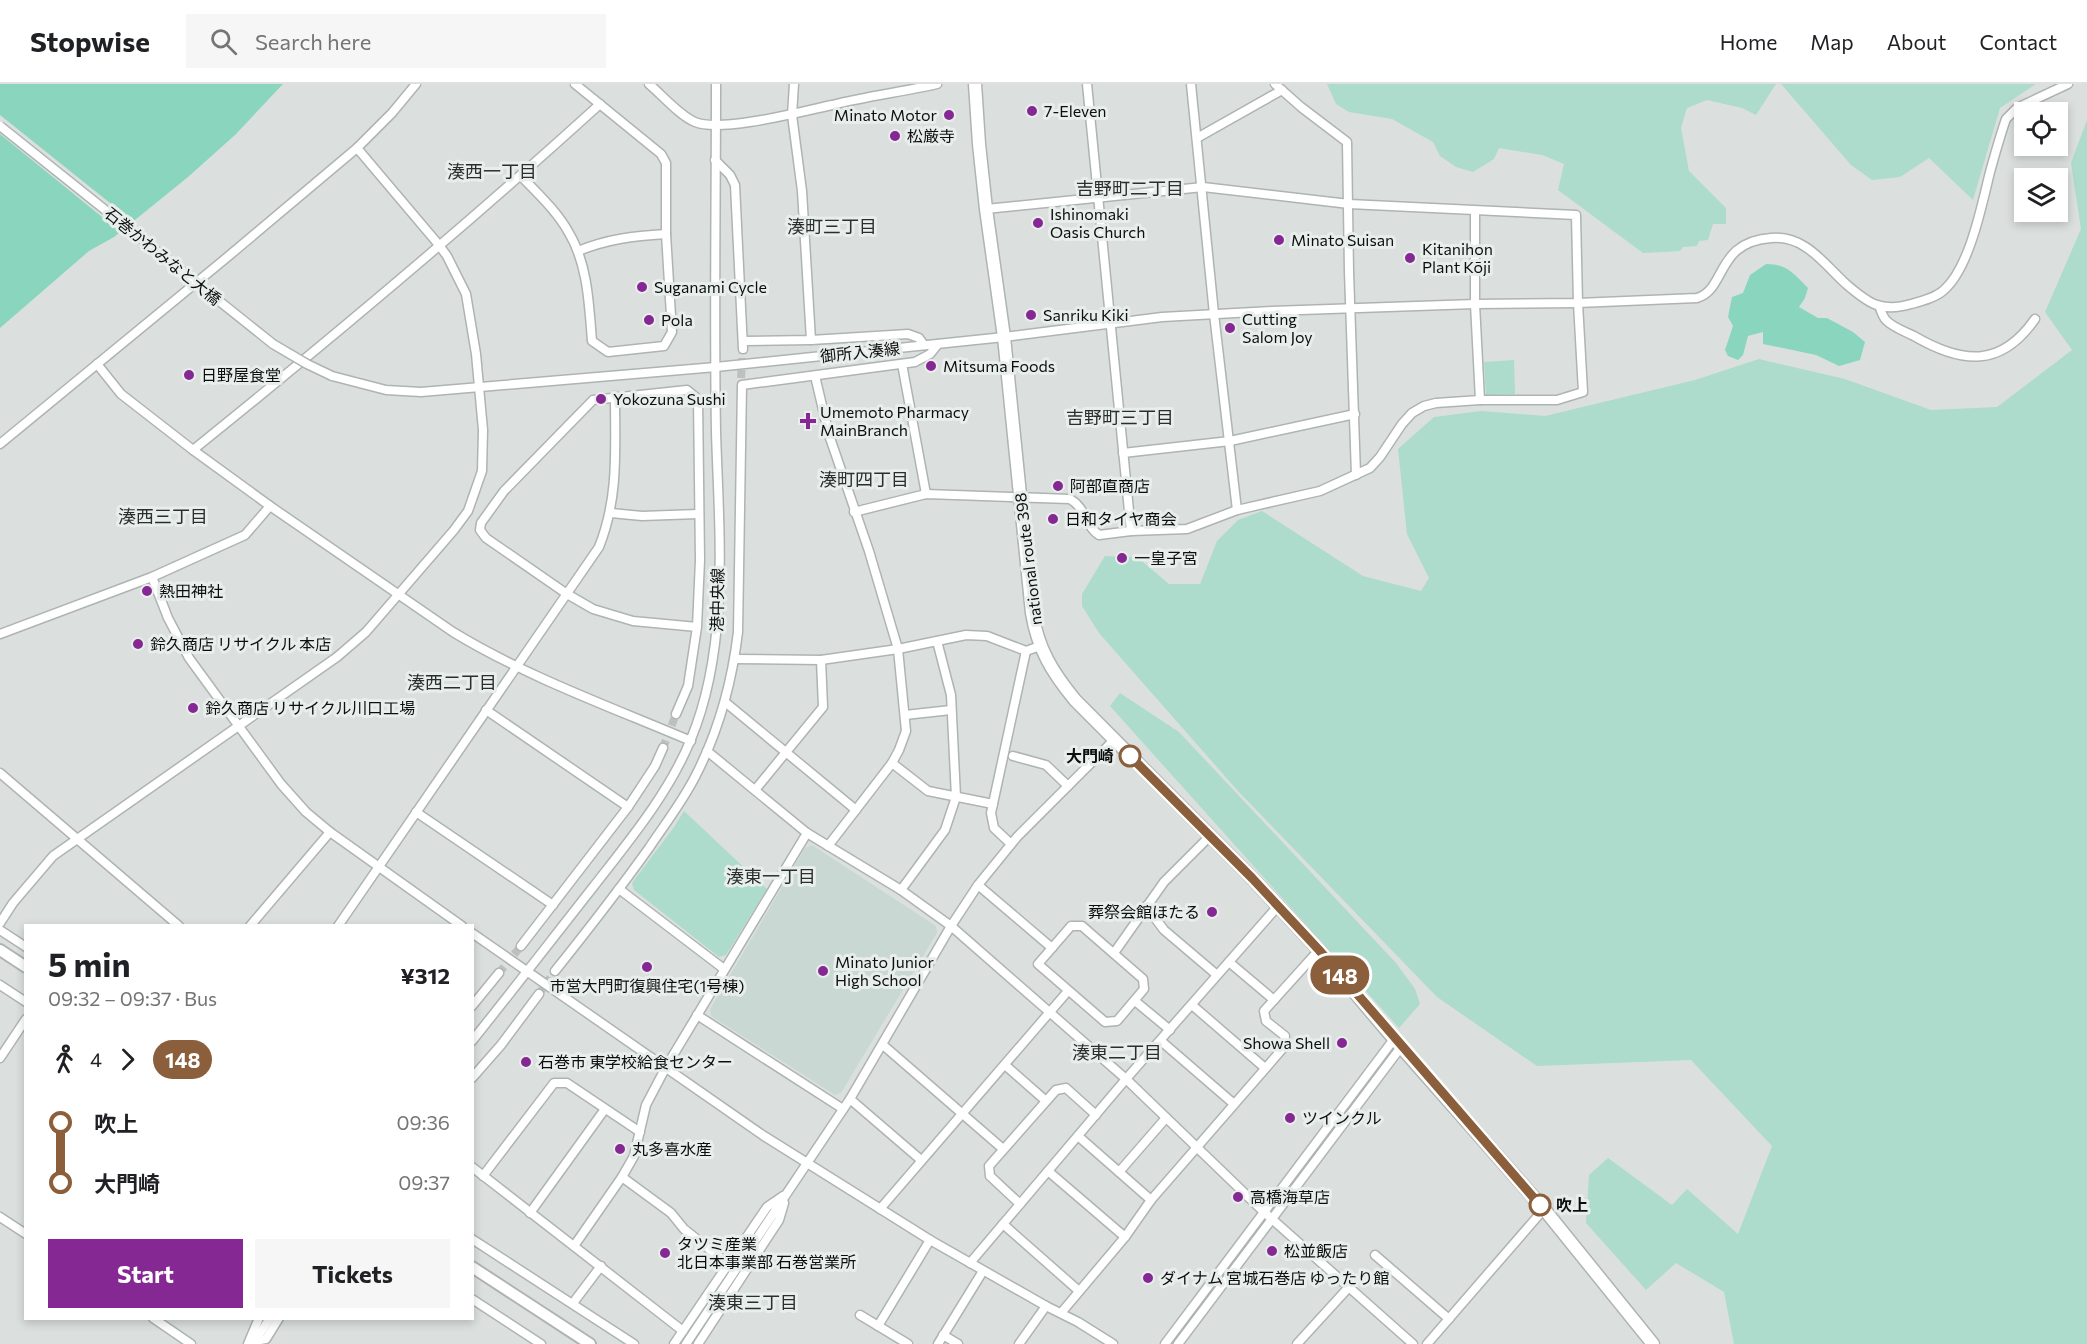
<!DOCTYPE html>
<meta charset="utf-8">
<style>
body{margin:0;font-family:Commissioner,"Noto Sans JP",sans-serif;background:#f6f6f6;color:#202124;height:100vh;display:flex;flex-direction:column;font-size:22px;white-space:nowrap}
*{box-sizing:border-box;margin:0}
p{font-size:20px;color:#757577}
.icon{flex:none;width:33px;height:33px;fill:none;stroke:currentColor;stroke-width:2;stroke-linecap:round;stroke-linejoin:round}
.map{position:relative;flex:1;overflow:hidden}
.sheet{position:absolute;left:24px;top:840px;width:450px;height:396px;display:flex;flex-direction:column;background:#fff;border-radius:0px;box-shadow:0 3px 9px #0003}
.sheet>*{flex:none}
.badge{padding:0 12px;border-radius:20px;font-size:21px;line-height:39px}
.fabs{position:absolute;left:2014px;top:18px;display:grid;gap:12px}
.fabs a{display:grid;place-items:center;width:54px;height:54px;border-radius:0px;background:#fff;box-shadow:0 3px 9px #0003;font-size:30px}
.map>.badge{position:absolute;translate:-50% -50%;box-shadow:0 0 0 3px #fff}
.legs{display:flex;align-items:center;gap:9px;height:66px;padding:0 24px;font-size:20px}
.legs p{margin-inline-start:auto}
.headline{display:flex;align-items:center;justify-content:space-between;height:102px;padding:0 24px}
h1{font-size:33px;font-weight:700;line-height:45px}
.button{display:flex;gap:12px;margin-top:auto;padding:12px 24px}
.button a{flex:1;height:69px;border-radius:0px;background:#852893;color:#fff;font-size:24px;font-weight:700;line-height:69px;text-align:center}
.button a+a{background:#f6f6f6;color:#202124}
ul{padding:0 24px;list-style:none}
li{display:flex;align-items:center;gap:21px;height:60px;font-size:22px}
li i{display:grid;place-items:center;width:9px;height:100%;margin:0 8px;background:currentColor}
li i::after{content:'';width:15px;height:15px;margin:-8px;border:4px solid;border-radius:50%;background:#fff}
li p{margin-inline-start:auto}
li:first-child i{background:linear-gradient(#0000 50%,currentColor 0)}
li:last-child i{background:linear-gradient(currentColor 50%,#0000 0)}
header{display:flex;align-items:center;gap:36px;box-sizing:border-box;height:84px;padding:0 30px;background:#fff;border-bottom:2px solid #e0e0e0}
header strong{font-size:28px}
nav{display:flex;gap:33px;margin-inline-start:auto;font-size:21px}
.search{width:420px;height:54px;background:#f6f6f6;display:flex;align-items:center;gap:15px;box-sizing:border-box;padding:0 21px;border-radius:0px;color:#757577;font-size:22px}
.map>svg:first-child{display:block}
.built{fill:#cad8d3}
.green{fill:#addbcc}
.water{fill:#8ad5be}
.pier{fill:#dbe0de}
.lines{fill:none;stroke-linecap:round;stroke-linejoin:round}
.minor-tunnel{stroke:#bcc1bf;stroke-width:8;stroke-dasharray:8 4;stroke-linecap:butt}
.minor-casing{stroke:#aeb4b2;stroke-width:11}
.major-casing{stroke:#aeb4b2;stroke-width:14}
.highway-casing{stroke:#aeb4b2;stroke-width:15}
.minor{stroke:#fff;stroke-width:8}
.major{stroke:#fff;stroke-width:10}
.highway{stroke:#fff;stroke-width:12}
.minor-bridge-casing{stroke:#aeb4b2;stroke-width:11;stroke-linecap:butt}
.minor-bridge{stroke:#fff;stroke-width:8}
.line-1-casing{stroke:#fff;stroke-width:14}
.line-1{stroke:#8b5e3c;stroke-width:9}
.poi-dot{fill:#852893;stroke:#e8eeeb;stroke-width:2}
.stop-1-dot{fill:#fff;stroke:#8b5e3c;stroke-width:3}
.labels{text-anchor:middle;stroke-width:6;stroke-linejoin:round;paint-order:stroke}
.poi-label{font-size:16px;fill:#0d0f0e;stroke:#e8eeeb;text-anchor:start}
.street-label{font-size:16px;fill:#0d0f0e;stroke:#e8eeeb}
.stop-label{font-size:16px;font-weight:bold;fill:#0d0f0e;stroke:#e8eeeb;text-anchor:end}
.neighbourhood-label{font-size:18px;fill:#2a2e2d;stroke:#e8eeeb}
</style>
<header>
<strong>Stopwise</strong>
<div class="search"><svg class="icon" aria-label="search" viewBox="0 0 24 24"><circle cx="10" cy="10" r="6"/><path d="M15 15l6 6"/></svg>Search here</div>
<nav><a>Home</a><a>Map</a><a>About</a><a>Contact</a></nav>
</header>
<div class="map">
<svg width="2087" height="1260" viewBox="0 0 2087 1260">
<rect width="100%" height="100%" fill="#dbe0de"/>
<!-- built -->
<path class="built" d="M812 761 936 842 937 849 841 1009 835 1011 711 932 710 925 805 764Z"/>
<!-- green -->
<g class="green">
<path d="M1327 0H1776L1756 31 1742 24 1707 16 1687 24 1681 44 1689 87 1726 124V140H1713L1708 156 1699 157 1697 162 1683 163 1680 167 1643 169 1558 106 1564 80 1542 71 1499 64 1494 75 1473 88 1456 83 1440 72 1433 58 1392 35 1349 28 1336 20Z"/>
<path d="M1781 0H2036L2000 24 1973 116 1929 74 1900 93 1872 96 1851 81Z"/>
<path d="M2087 36V1260H1734L1724 1208 1676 1179 1646 1206 1586 1139 1589 1091 1608 1074 1672 1121 1687 1105 1738 1150 1772 1062 1691 976 1537 982 1437 913 1237 706 1099 549 1082 522V510L1105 472 1137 473 1169 500H1200L1217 457 1238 436 1262 427 1363 492 1421 507 1429 494 1407 450 1398 365 1434 333 1481 327 1545 332 1695 296 1759 275 1845 295 1931 326 1997 323 2072 266 2045 228 2081 145 2071 79Z"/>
<path d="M1514 276 1515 310 1486 311 1484 278Z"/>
<path d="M1120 609 1179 648 1396 879 1415 905 1420 920 1399 944 1110 622Z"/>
<path d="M684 727 767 805 726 871 719 873 634 806 632 799 674 743Z"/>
</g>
<!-- water -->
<g class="water">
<path d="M0 0H283L235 51 188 93 114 153 89 167 0 244Z"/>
<path d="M1766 180C1787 180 1794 190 1808 204L1805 214 1799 223 1818 234H1827L1853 248 1865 258 1860 276 1839 282 1816 271 1763 260V248L1748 252 1743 271 1738 276 1728 272 1725 266 1733 242 1728 233 1732 213 1743 209 1750 191Z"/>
</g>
<!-- pier -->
<path class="pier" d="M0 31 135 139 123 150 0 50Z"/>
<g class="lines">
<!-- minor-tunnel -->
<g class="minor-tunnel">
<path d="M741 294 743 265"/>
<path d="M663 664 676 630"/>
<path d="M499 889 521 862"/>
<path d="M539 910 555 887"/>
</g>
<!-- minor casing -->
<g class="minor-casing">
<g id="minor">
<path d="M649 0C662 11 680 32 695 38 721 49 804 27 832 21 867 12 902 8 937 0"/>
<path d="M794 0 792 31 802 107 811 256"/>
<path d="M1087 0 1131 447"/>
<path d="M1191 0 1214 230 1237 426"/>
<path d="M1275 0 1301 23 1347 58 1349 188 1356 391"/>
<path d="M1197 54 1282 6"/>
<path d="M715 76 730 91 735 101 743 265"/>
<path d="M521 92C538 110 557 127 569 149 588 181 589 221 592 257L608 268 664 262 672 248 666 150V79L661 70 575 0"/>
<path d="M1475 127V220L1480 316"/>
<path d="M578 167C608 155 633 152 666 150"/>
<path d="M1880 224C1881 227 1883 233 1886 236 1892 243 1906 248 1914 252 1962 280 2001 284 2035 235"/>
<path d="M743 257 811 256 908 250 919 254 924 261"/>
<path d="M97 280 121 310 193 366 270 422 453 548C527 593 611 623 691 657"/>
<path d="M902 280 926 410"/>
<path d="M332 292 386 306 421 308 716 283 1004 253 1162 233 1272 227 1475 220 1578 219 1697 214C1727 205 1715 158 1771 154 1805 151 1823 179 1846 200 1868 219 1881 229 1911 220 1922 217 1935 214 1944 206 1970 183 1982 120 1990 88 1995 70 2000 52 2006 35L2017 24 2068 0"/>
<path d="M815 292 829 351 869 467 898 565 906 647 899 666 892 679 828 762"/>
<path d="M0 360 225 175 357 64 392 29 416 0"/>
<path d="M193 366C332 254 468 140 600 20"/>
<path d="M1123 369 1230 357 1355 330"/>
<path d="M854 428 926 410 1070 415C1086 424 1086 443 1099 451L1131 447 1187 445 1237 426 1320 407 1370 384 1380 373 1402 340 1412 329 1424 322 1436 319 1480 316H1557L1583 308 1578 219 1576 131 1349 120 1203 103 986 125"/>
<path d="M611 429 642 432 698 430"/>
<path d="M152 493 168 534 189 574 281 700 306 728 330 748 462 842"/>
<path d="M0 550 152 493 245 451 270 422"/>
<path d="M735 575 821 576 898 565 966 551 987 552 1026 567 1040 562"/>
<path d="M725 618 856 726"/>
<path d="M486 626 628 723"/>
<path d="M676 630 688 602 697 543 700 476 698 315 687 306 593 316 504 407 481 439 480 446 486 454 567 510 593 525 633 537 697 543"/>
<path d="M905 631 951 626"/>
<path d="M707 667 807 749 901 806 951 842 1126 995 1264 1128 1413 1260"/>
<path d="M1013 672 1046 681 1068 702"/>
<path d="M892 679 928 707 993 720"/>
<path d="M0 689 179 842"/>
<path d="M755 706 823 623 821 576"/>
<path d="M416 728 553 821"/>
<path d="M1011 760 994 744 991 729 1026 567"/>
<path d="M978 801 1052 864"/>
<path d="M619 805 724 885"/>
<path d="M901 806 945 746 956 713 951 611 937 557"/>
<path d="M1146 822 1164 846 1217 891"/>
<path d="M0 839 13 819 53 772 337 573 366 548 454 446 468 427 482 387 483 346 476 270 466 210 447 172 439 161 357 64"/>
<path d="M250 842 330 748"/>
<path d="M338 842 599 463C619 413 615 365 615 312"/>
<path d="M1071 842H1082L1143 895 1144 905 1117 937 1105 938 1038 880Z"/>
<path d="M0 846 26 863"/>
<path d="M472 849 764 1052 930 1156 1046 1222 1078 1238 1113 1260"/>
<path d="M521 862 628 723 655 682 663 664"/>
<path d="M1114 869 1164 798 1210 752"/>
<path d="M1229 878 1274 916"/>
<path d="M555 887C587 847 619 806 649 764 665 740 683 717 696 691 719 646 732 598 738 548L742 301 915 278 930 270 938 260"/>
<path d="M0 901 26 918"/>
<path d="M1135 917 1170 946"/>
<path d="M1192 921 1265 984"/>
<path d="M472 922 499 889"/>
<path d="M697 931 843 1025"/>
<path d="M472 957C513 906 553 854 594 802 629 757 669 709 691 655 730 561 719 447 716 348 714 232 716 116 716 0"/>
<path d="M1161 957 1234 1020"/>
<path d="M883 961 1003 1065"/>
<path d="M0 974 26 935"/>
<path d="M1005 981 1046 1017"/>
<path d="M472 994 501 961 539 910"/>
<path d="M850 1015 921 1076"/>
<path d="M1078 1052 1151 1116"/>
<path d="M472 1083 683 1247"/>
<path d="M1048 1087 1125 1153"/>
<path d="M1119 1088 1166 1034"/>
<path d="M483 1092 554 999H567L640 1048"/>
<path d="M622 1093 671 1129 684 1145 728 1180"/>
<path d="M1020 1120 990 1092 989 1082 1056 1006 1066 1004 1096 1031"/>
<path d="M880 1125 1068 907"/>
<path d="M530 1129 605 1025"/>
<path d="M0 1133 26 1150"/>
<path d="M1003 1140 1079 1207"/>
<path d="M472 1155 634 1260"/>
<path d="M574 1162 622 1093 634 1072 646 1021 666 983 807 749"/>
<path d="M1375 1171 1449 1235"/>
<path d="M970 1179 1126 995 1278 822"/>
<path d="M472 1215 541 1260"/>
<path d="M573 1219 601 1182"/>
<path d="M1061 1229 1125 1153 1151 1116 1284 963 1285 952 1266 937 1264 927 1319 866"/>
<path d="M860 1231 908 1260"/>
<path d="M153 1234 191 1260"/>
<path d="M878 1242 930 1156"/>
<path d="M943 1251 958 1260"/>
<path d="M255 1257 266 1255 279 1234"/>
<path d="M248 1260 259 1234"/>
<path d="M253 1260 270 1234"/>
<path d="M674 1260 767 1123 783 1112"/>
<path d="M686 1260 850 1015 951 842 978 801 1017 753 1114 656"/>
<path d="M698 1260 779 1136 784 1119"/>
<path d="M938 1260 983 1187"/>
<path d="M1019 1260 1046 1222"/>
<path d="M1165 1260 1394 955"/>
<path d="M1178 1260 1401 963"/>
<path d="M1297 1260 1349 1203"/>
<path d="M1427 1260 1544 1125"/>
</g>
</g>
<!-- major casing -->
<g class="major-casing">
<g id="major">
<path d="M0 866 26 883"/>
<path d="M472 1183 590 1260"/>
</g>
</g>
<!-- highway casing -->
<g class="highway-casing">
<path id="highway" d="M975 0 979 60 986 125 1004 253 1032 529C1038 565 1052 588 1075 616L1252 794 1319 866 1394 955 1544 1125 1653 1260"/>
</g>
<!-- minor -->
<use href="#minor" class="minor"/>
<!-- major -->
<use href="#major" class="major"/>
<!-- highway -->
<use href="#highway" class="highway"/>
<!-- minor-bridge casing -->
<g class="minor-bridge-casing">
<path id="minor-bridge" d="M0 42 273 260 307 280 332 292"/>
</g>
<!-- minor-bridge -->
<use href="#minor-bridge" class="minor-bridge"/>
</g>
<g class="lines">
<!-- line-1 casing -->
<g class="line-1-casing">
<path id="line-1" d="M1130 672 1252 794 1319 866 1540 1121"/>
</g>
<!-- line-1 -->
<use href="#line-1" class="line-1"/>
</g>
<!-- markers -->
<g class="poi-dot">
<circle cx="1032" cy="27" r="6"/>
<circle cx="949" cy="31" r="6"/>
<circle cx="895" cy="52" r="6"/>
<circle cx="1038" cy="139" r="6"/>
<circle cx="1279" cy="156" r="6"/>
<circle cx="1410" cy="174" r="6"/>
<circle cx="642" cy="203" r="6"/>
<circle cx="1031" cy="231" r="6"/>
<circle cx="649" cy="236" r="6"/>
<circle cx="1230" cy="244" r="6"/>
<circle cx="931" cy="282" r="6"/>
<circle cx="189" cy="291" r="6"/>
<circle cx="601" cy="315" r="6"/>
<path d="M805 328h6v6h6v6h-6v6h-6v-6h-6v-6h6z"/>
<circle cx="1058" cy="402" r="6"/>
<circle cx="1053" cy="435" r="6"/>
<circle cx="1122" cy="474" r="6"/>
<circle cx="147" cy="507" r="6"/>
<circle cx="138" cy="560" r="6"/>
<circle cx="193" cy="624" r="6"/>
<circle cx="1212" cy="828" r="6"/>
<circle cx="647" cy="883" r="6"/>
<circle cx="823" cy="887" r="6"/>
<circle cx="1342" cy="959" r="6"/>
<circle cx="526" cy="978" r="6"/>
<circle cx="1290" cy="1034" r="6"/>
<circle cx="620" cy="1065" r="6"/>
<circle cx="1238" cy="1113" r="6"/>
<circle cx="1272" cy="1167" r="6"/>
<circle cx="665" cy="1169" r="6"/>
<circle cx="1148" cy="1194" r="6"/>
</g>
<g class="stop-1-dot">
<circle cx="1130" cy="672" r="10"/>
<circle cx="1540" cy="1121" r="10"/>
</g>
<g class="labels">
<!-- poi labels -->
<g class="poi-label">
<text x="1044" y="33">7-Eleven</text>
<text x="937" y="37" text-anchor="end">Minato Motor</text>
<text x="907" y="58">松厳寺</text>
<text x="1050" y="136">Ishinomaki<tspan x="1050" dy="18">Oasis Church</tspan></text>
<text x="1291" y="162">Minato Suisan</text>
<text x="1422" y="171">Kitanihon<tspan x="1422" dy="18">Plant Kōji</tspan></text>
<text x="654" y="209">Suganami Cycle</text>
<text x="1043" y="237">Sanriku Kiki</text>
<text x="1242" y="241">Cutting<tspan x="1242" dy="18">Salom Joy</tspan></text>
<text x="661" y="242">Pola</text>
<text x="943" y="288">Mitsuma Foods</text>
<text x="201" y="297">日野屋食堂</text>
<text x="613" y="321">Yokozuna Sushi</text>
<text x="820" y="334">Umemoto Pharmacy<tspan x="820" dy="18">MainBranch</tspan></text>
<text x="1070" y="408">阿部直商店</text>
<text x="1065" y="441">日和タイヤ商会</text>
<text x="1134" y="480">一皇子宮</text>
<text x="159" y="513">熱田神社</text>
<text x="150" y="566">鈴久商店 リサイクル 本店</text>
<text x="205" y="630">鈴久商店 リサイクル川口工場</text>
<text x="1200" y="834" text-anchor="end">葬祭会館ほたる</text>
<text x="835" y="884">Minato Junior<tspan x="835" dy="18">High School</tspan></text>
<text x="647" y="908" text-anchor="middle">市営大門町復興住宅(1号棟)</text>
<text x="1330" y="965" text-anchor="end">Showa Shell</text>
<text x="538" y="984">石巻市 東学校給食センター</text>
<text x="1302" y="1040">ツインクル</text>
<text x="632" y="1071">丸多喜水産</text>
<text x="1250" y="1119">高橋海草店</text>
<text x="677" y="1166">タツミ産業<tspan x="677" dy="18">北日本事業部 石巻営業所</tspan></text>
<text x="1284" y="1173">松並飯店</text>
<text x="1160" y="1200">ダイナム 宮城石巻店 ゆったり館</text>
</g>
<!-- street labels -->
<g class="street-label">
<text transform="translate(163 172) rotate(39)" y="6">石巻かわみなと大橋</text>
<text transform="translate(860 268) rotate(-6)" y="6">御所入湊線</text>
<text transform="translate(1028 475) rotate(-97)" y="6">national route 398</text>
<text transform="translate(717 516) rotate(-89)" y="6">港中央線</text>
</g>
<!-- stop labels -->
<g class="stop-label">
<text x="1114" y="678">大門崎</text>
<text x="1556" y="1127" text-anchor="start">吹上</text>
</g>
<!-- neighbourhood labels -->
<g class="neighbourhood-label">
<text x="492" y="94">湊西一丁目</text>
<text x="1130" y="111">吉野町二丁目</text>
<text x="832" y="149">湊町三丁目</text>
<text x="1120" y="340">吉野町三丁目</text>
<text x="864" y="402">湊町四丁目</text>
<text x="163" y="439">湊西三丁目</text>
<text x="452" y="605">湊西二丁目</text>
<text x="771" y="799">湊東一丁目</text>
<text x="1117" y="975">湊東二丁目</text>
<text x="753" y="1225">湊東三丁目</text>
</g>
</g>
</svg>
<div class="fabs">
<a><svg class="icon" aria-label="locate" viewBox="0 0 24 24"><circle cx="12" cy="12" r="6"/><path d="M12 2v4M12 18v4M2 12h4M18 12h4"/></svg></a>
<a><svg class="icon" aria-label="layers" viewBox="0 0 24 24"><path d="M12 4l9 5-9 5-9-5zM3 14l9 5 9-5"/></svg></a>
</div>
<b class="badge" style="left:1340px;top:891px;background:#8b5e3c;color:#fff">148</b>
<section class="sheet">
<div class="headline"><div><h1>5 min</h1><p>09:32 – 09:37 · Bus</p></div><b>¥312</b></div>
<div class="legs"><svg class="icon" aria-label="walk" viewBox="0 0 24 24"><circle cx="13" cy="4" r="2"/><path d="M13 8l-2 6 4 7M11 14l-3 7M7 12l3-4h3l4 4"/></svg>4<svg class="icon" aria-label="forward" viewBox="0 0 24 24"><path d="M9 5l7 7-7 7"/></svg><b class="badge" style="background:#8b5e3c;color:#fff">148</b></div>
<ul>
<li><i style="color:#8b5e3c"></i><b>吹上</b><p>09:36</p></li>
<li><i style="color:#8b5e3c"></i><b>大門崎</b><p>09:37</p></li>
</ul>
<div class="button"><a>Start</a><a>Tickets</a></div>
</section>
</div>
